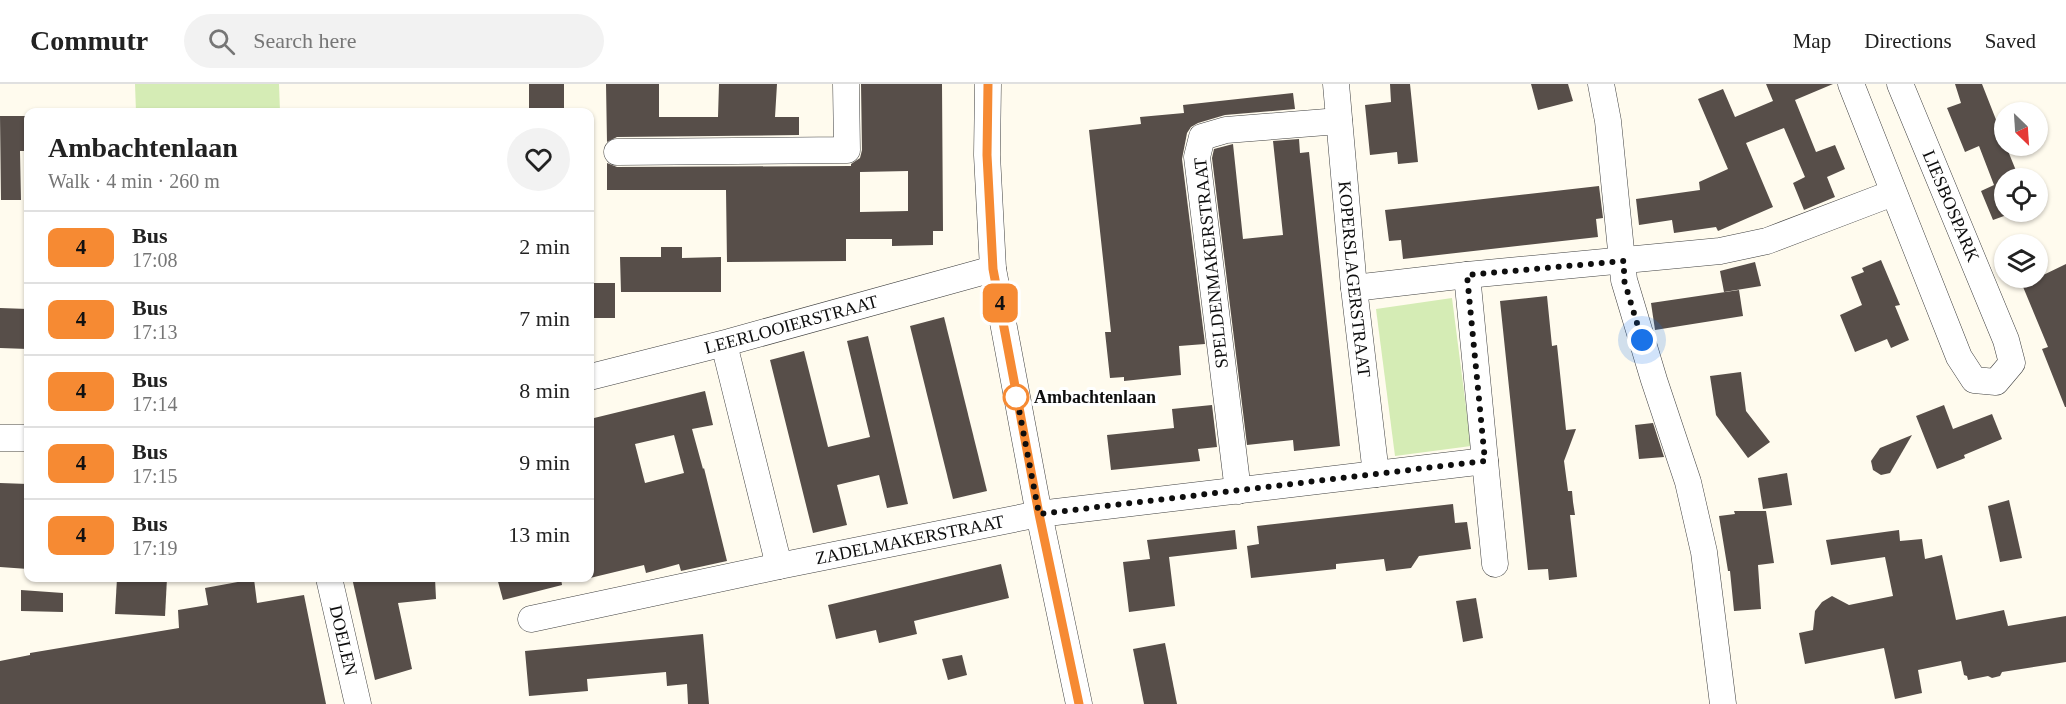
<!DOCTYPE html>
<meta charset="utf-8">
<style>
body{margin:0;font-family:Georgia,serif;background:#f2f2f2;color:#222;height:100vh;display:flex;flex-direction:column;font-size:22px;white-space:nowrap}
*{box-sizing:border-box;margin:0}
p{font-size:20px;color:#767676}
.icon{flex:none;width:33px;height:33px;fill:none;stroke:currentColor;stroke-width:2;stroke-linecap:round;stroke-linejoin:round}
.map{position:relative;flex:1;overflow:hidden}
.side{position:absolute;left:24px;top:24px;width:570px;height:474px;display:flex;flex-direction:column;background:#fff;border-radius:12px;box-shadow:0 2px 4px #0004}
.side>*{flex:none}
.badge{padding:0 12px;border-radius:9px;font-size:21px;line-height:39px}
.needle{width:39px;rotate:155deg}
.fabs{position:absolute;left:1994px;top:18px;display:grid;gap:12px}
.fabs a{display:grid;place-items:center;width:54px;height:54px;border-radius:50%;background:#fff;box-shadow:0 2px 4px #0004;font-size:30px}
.you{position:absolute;width:30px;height:30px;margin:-15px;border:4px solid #fff;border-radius:50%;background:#1a73e8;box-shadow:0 0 0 9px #1a73e833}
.map>.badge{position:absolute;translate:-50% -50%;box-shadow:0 0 0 3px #fff}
.round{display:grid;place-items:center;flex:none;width:63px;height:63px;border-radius:32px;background:#f2f2f2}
.overview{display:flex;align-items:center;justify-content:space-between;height:102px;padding:0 24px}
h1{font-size:28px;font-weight:800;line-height:45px}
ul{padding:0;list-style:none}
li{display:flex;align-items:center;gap:18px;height:72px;padding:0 24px;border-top:2px solid #e0e0e0}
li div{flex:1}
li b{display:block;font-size:22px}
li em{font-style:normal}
li .badge{min-width:66px;font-weight:700;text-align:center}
header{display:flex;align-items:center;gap:36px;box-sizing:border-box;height:84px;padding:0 30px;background:#fff;border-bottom:2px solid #e0e0e0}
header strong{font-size:28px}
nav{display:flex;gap:33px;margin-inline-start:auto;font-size:21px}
.search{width:420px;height:54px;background:#f2f2f2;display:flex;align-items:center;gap:15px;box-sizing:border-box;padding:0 21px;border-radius:33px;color:#767676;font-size:22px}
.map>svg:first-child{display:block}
.green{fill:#d5ecb5}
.building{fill:#574e49;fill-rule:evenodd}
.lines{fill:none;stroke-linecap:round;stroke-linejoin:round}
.minor-casing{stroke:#414141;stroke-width:27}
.minor{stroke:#fff;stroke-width:26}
.line-casing{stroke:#fff;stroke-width:14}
.line{stroke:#f68a33;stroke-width:9}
.walk{stroke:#0e0e0e;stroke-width:6;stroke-dasharray:0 10.8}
.stop-dot{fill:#fff;stroke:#f68a33;stroke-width:3}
.labels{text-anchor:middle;stroke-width:6;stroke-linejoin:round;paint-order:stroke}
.street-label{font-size:18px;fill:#0e0e0e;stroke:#fff}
.stop-label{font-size:18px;font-weight:bold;fill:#0e0e0e;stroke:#fff;text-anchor:start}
</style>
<header>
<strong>Commutr</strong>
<div class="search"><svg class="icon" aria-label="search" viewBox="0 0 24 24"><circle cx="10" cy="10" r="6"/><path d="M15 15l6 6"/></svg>Search here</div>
<nav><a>Map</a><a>Directions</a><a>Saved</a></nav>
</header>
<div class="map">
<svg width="2066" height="620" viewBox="0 0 2066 620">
<rect width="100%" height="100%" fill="#fffbee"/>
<!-- green -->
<g class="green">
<path d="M135 0H279L280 28H136Z"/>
<path d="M1452 214 1471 362 1395 372 1376 225Z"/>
</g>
<!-- building -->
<g class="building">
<rect x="529" y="0" width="35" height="28"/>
<path d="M606 0H659V33H718L719 0H777L775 33H799V51L617 53 607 58Z"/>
<path d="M861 0H942L943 147H933V161L892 162V155H846V177L727 178 726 106H607V79L617 83 851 82V80L860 74 862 66ZM908 87V127L860 128V88Z"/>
<path d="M1390 0H1410L1418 78 1398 80 1397 68 1370 71 1365 21 1391 18Z"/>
<path d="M1531 0H1568L1573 17 1538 26Z"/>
<path d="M1766 0H1833L1795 16 1816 68 1835 61 1845 85 1827 93 1835 113 1804 126 1793 99 1805 93 1784 44 1746 59 1773 123 1718 147 1716 143 1674 149 1672 136 1639 141 1636 115 1700 106 1699 98 1728 85 1698 15 1723 5 1735 33 1773 17Z"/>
<path d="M1955 0H1982L2004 56V62H2006L2019 94H2004V128H2015L1993 136 1981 107 1994 101 1979 62 1965 68 1947 24 1961 19Z"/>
<path d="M1293 9 1295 25 1225 31 1198 39 1191 43 1187 49 1182 75 1205 260 1179 262 1181 291 1124 297V293L1110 294 1105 248H1111L1089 46 1141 40 1140 33 1184 29 1183 21Z"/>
<path d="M0 32H28V67H20L21 116H1Z"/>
<path d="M1299 55 1300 69 1309 68 1340 362 1294 367 1293 356 1247 361 1212 74 1214 65 1233 60 1243 155 1283 151 1273 57Z"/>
<path d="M1599 102 1603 134 1596 135 1598 153 1403 175 1401 156 1389 157 1385 126Z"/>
<path d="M661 163H682V174L721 173V208H621L620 173H661Z"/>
<path d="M1881 176 1900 221 1895 222 1909 256 1891 264 1887 255 1855 268 1840 231 1862 221 1851 193 1864 188 1862 184Z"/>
<path d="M1755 178 1761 202 1724 208 1720 187Z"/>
<path d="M2066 180V323H2065L2042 265 2048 263 2021 198 2037 194Z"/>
<rect x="590" y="199" width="25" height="35"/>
<path d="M1739 206 1743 232 1655 246 1651 219Z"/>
<path d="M1547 212 1552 262 1557 261 1566 346 1576 345 1564 377 1568 407H1572L1573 418 1575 431H1570L1577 493 1549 496 1548 485 1528 486 1500 217Z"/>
<path d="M0 224 28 225V265L0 264Z"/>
<path d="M944 233 987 407 953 415 910 242Z"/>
<path d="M868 252 908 420 887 424 879 391 837 401 847 441 813 449 770 276 804 267 828 363 870 353 847 257Z"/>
<path d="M1741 288 1746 327 1770 358 1748 374 1716 331 1710 292Z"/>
<path d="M705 307 713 341 692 345 703 385 704 384 727 477 681 487 679 480 646 489 644 481 590 494V335ZM674 351 684 389 645 399 635 360Z"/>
<path d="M1212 321 1217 363 1198 365 1200 377 1111 386 1107 351 1174 344 1172 325Z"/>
<path d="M1944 321 1953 345 1992 330 2002 355 1964 371 1965 374 1937 385 1916 332Z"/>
<path d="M1653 339 1664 373 1639 375 1635 341Z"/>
<path d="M1912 351 1890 389 1881 391 1873 386 1871 377 1880 364Z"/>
<path d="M1787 389 1792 421 1763 425 1758 394Z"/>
<path d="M0 399 28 400 26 458H28V485L0 483Z"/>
<path d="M2009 416 2022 474 2000 478 1988 422Z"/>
<path d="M1453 420 1455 439 1467 438 1471 465 1419 472 1411 484 1386 487 1384 475 1336 480V485L1251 494 1247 462 1259 460 1257 442Z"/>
<path d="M1734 427H1766L1774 479 1758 481 1761 525 1734 527 1730 487H1728L1719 432 1735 430Z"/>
<path d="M1235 446 1237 465 1169 473 1175 522 1129 528 1123 478 1150 475 1147 456Z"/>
<path d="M1899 446 1900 457 1922 455 1925 475 1942 471 1956 536 2004 526 2008 542 2066 532V578L2002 588 2000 592 1992 594 1988 592 1968 596 1967 592 1964 591 1961 577 1918 586 1922 609 1895 615 1884 564 1805 580 1799 549 1813 546 1815 527 1822 518 1832 512 1849 521 1893 512 1885 473 1831 481 1826 456Z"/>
<path d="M1001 480 1009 514 914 537 917 550 879 559 876 546 836 555 828 521Z"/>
<path d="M117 494H167L165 532 115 530Z"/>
<path d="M352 494H435L436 515 398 519 412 585 375 596Z"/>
<path d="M497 494H561L562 501 503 516Z"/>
<path d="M254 495 257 519 304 511 326 620H0V577L30 571V569L179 544 178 526 208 521 205 504Z"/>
<path d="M21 506 63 509V528L21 527Z"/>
<path d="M1476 514 1483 554 1463 558 1456 517Z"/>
<path d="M703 550 709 620H688L687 600 667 602 666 588 587 595 588 607 529 612 525 567Z"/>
<path d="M1165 559 1177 620H1144L1133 565Z"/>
<path d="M962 571 967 591 948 596 942 575Z"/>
</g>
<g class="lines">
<!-- minor casing -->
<g class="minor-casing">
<g id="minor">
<path d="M988 0 987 71 993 185 1039 430 1079 620"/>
<path id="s1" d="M1336 0 1354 204 1376 390"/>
<path d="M1601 0 1608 37 1624 196 1654 296 1688 398 1704 468 1723 620"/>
<path d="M1851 0 1959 273 1974 296 1996 298 2012 279 2006 256 1900 0"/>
<path d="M617 68 847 66 846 0"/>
<path d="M1467 191 1495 480"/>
<path d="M1354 204 1467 191 1720 167 1767 157 1893 109"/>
<path id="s2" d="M724 260 779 482 1039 430 1485 377"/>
<path id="s3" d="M590 293 729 258 993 185"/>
<path d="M0 354H28"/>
<path d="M1238 407 1197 73 1202 53 1226 46 1339 37"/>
<path id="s4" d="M329 494 358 620"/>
<path d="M531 535 779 482"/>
</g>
</g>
<!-- minor -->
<use href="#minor" class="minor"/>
</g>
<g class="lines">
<!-- line casing -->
<g class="line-casing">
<path id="line" d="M988 0 987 71 993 185 1039 430 1079 620"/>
</g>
<!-- line -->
<use href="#line" class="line"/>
<!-- walk -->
<path class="walk" d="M1016 313V310L1039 430 1485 377 1467 191 1624 177V196L1642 256"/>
</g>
<!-- markers -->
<circle class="stop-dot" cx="1016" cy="313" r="12"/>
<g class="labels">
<!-- street labels -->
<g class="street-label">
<text transform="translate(1951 122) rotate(67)" y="6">LIESBOSPARK</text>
<text transform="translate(1211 179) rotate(-96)" y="6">SPELDENMAKERSTRAAT</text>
<text dy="6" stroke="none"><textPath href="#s1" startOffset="196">KOPERSLAGERSTRAAT</textPath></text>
<text dy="6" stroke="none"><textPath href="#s3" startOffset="208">LEERLOOIERSTRAAT</textPath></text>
<text dy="6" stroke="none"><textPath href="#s2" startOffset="362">ZADELMAKERSTRAAT</textPath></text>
<text dy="6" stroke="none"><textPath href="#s4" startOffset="64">DOELEN</textPath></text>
</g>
<!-- stop labels -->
<g class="stop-label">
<text x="1034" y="319">Ambachtenlaan</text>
</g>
</g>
</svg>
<div class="fabs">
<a><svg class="needle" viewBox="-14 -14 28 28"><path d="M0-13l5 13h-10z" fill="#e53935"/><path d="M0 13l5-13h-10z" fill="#767676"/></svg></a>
<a><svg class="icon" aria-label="locate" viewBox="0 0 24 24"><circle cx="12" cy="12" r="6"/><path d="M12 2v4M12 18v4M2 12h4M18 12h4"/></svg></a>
<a><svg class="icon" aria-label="layers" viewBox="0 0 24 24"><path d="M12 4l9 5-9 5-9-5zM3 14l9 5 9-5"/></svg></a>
</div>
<div class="you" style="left:1642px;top:256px"></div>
<b class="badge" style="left:1000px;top:219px;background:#f68a33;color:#111">4</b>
<section class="side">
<div class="overview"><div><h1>Ambachtenlaan</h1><p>Walk · 4 min · 260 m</p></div><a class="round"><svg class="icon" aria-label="heart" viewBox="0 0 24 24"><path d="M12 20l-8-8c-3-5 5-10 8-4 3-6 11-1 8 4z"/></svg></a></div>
<ul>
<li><span class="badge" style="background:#f68a33;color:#111">4</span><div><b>Bus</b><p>17:08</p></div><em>2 min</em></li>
<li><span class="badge" style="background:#f68a33;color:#111">4</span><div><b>Bus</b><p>17:13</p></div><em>7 min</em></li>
<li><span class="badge" style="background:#f68a33;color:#111">4</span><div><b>Bus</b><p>17:14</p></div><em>8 min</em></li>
<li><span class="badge" style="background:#f68a33;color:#111">4</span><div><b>Bus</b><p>17:15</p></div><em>9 min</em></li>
<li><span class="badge" style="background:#f68a33;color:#111">4</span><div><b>Bus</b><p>17:19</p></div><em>13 min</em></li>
</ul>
</section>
</div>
